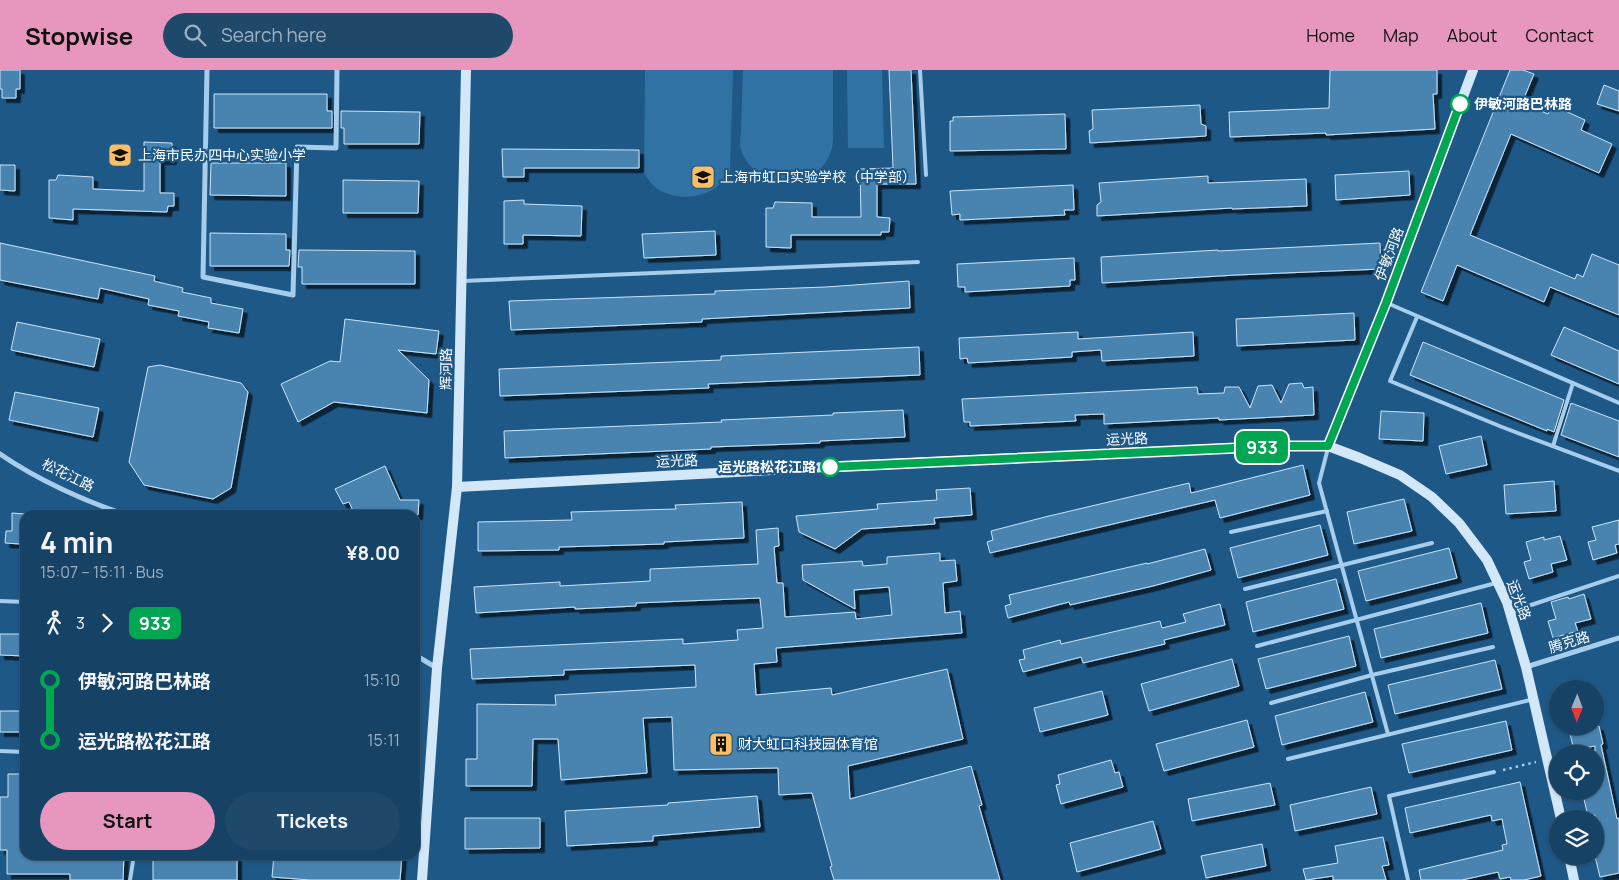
<!DOCTYPE html>
<meta charset="utf-8">
<style>
body{margin:0;font-family:Manrope,"Noto Sans SC",sans-serif;background:#1f496b;color:#f1f3f6;height:100vh;display:flex;flex-direction:column;font-size:19px;white-space:nowrap}
*{box-sizing:border-box;margin:0}
p{font-size:16px;color:#9eb0bf}
.icon{flex:none;width:28px;height:28px;fill:none;stroke:currentColor;stroke-width:2;stroke-linecap:round;stroke-linejoin:round}
.map{position:relative;flex:1;overflow:hidden}
.side{position:absolute;left:20px;top:440px;width:400px;height:350px;display:flex;flex-direction:column;background:#164265;border-radius:15px;box-shadow:0 1px 4px #0004,0 0 0 1px #355b79}
.side>*{flex:none}
.badge{padding:0 10px;border-radius:8px;font-size:18px;line-height:32px}
.needle{width:32px;rotate:181deg}
.fabs{position:absolute;left:1549px;top:610px;display:grid;gap:10px}
.fabs a{display:grid;place-items:center;width:55px;height:55px;border-radius:50%;background:#164265;box-shadow:0 1px 4px #0004,0 0 0 1px #355b79;font-size:25px}
.map>.badge{position:absolute;translate:-50% -50%;box-shadow:0 0 0 2px #fff}
.legs{display:flex;align-items:center;gap:8px;height:55px;padding:0 20px;font-size:16px}
.legs p{margin-inline-start:auto}
.head{display:flex;align-items:center;justify-content:space-between;height:85px;padding:0 20px}
h1{font-size:28px;font-weight:700;line-height:38px}
.cta{display:flex;gap:10px;margin-top:auto;padding:10px 20px}
.cta a{flex:1;height:58px;border-radius:30px;background:#e797bd;color:#111;font-size:20px;font-weight:700;line-height:58px;text-align:center}
.cta a+a{background:#1f496b;color:#f1f3f6}
ul{padding:0 20px;list-style:none}
li{display:flex;align-items:center;gap:18px;height:60px;font-size:19px}
li i{display:grid;place-items:center;width:8px;height:100%;margin:0 6px;background:currentColor}
li i::after{content:'';width:12px;height:12px;margin:-6px;border:4px solid;border-radius:50%;background:#164265}
li p{margin-inline-start:auto}
li:first-child i{background:linear-gradient(#0000 50%,currentColor 0)}
li:last-child i{background:linear-gradient(currentColor 50%,#0000 0)}
header{display:flex;align-items:center;gap:30px;box-sizing:border-box;height:70px;padding:0 25px;background:#e797bd;color:#111}
header strong{font-size:24px}
nav{display:flex;gap:28px;margin-inline-start:auto;font-size:18px}
.search{width:350px;height:45px;background:#1f496b;display:flex;align-items:center;gap:12px;box-sizing:border-box;padding:0 18px;border-radius:28px;color:#9eb0bf;font-size:19px}
.map>svg:first-child{display:block}
.green{fill:#3172a4}
.building{fill:#4a84b1;stroke:#cbe5f8;filter:url(#shadow)}
.lines{fill:none;stroke-linecap:round;stroke-linejoin:round}
.path{stroke:#a6cdeb;stroke-width:2.5;stroke-dasharray:2.5 4;stroke-linecap:butt}
.lane{stroke:#a6cdeb;stroke-width:4}
.street{stroke:#a6cdeb;stroke-width:5}
.secondary{stroke:#d2e7f8;stroke-width:10}
.line-1-casing{stroke:#fff;stroke-width:11}
.line-1{stroke:#00a651;stroke-width:8}
.stop-1-dot{fill:#fff;stroke:#00a651;stroke-width:2.5}
.labels{text-anchor:middle;stroke-width:4.5;stroke-linejoin:round;paint-order:stroke}
.stop-label{font-size:14px;font-weight:bold;fill:#fff;stroke:#1e5887;text-anchor:start}
.poi-label{font-size:14px;fill:#fff;stroke:#1e5887;text-anchor:start}
.street-label{font-size:14px;fill:#fff;stroke:#1e5887}
</style>
<header>
<strong>Stopwise</strong>
<div class="search"><svg class="icon" aria-label="search" viewBox="0 0 24 24"><circle cx="10" cy="10" r="6"/><path d="M15 15l6 6"/></svg>Search here</div>
<nav><a>Home</a><a>Map</a><a>About</a><a>Contact</a></nav>
</header>
<div class="map">
<svg width="1619" height="810" viewBox="0 0 1619 810">
<defs>
<filter id="shadow"><feDropShadow dx="4.5" dy="4.5" stdDeviation="0" flood-color="#0009"/></filter>
</defs>
<rect width="100%" height="100%" fill="#1e5887"/>
<!-- green -->
<g class="green">
<path d="M645 0H733L730 101C725 108 720 116 712 120 695 130 667 129 653 115 650 112 647 107 644 103Z"/>
<path d="M743 0H833C833 18 833 36 833 54 833 63 834 75 830 84 814 123 755 120 741 80 739 74 741 64 741 57 742 38 742 19 743 0Z"/>
<path d="M847 0H882L884 78H848Z"/>
</g>
<!-- building -->
<g class="building">
<path d="M0 0H20V19H16V28H2V19H0Z"/>
<path d="M889 0H911L916 114H877V147L890 148 889 162H881V165H791V178L766 177V138H773L775 132 812 133V147H861L860 99 893 98Z"/>
<path d="M1330 0H1437V24H1433L1435 59 1326 65V63L1230 67 1229 42 1329 38Z"/>
<path d="M1510 0H1523L1534 4 1522 33 1548 44 1552 35 1585 50 1581 60 1612 74 1599 103 1511 64 1470 165 1575 209 1577 204 1583 207 1592 184 1619 195V245L1550 217 1544 232 1457 195 1443 231 1421 222Z"/>
<path d="M1604 15 1619 21V41L1597 34Z"/>
<path d="M214 24H327V41H332V58H214Z"/>
<path d="M1200 35 1201 54 1206 56V66L1090 73 1089 61 1093 59 1092 40Z"/>
<path d="M341 41 420 42 419 74H344V58H341Z"/>
<path d="M1065 44 1066 79 950 81V51H953V47Z"/>
<path d="M144 72 172 73V90H160V123H174V136H168L167 142 73 139V150L49 148V110H56L58 105 93 107V119L144 121Z"/>
<path d="M502 79 639 80V98H524V107H503Z"/>
<path d="M211 93H286V126L210 125Z"/>
<path d="M0 95H15V121L0 120Z"/>
<path d="M1409 101 1410 125 1336 130 1335 105Z"/>
<path d="M1208 106V113L1306 109 1307 136 1232 139V138L1097 146V135L1101 132 1099 113Z"/>
<path d="M343 110 419 111 418 143H343Z"/>
<path d="M1073 115 1074 140H1064L1065 145 960 150V144L952 145 950 121Z"/>
<path d="M524 130V134L582 136 581 166 523 165V174H504V131Z"/>
<path d="M715 161 716 185 644 188 642 164Z"/>
<path d="M210 163 286 164V180H290L289 196H210Z"/>
<path d="M0 173 155 206 154 211 183 218 182 222 211 228V233L243 239 239 263 208 258 209 252 178 246 179 241 148 235 149 229 100 218 98 229 0 210Z"/>
<path d="M1380 173 1381 199 1236 205 1102 213 1101 187 1218 180V181Z"/>
<path d="M299 180 415 181V214H302V197H298Z"/>
<path d="M1074 188 1075 210H1070V216L965 222V217H958L957 194Z"/>
<path d="M909 211 910 238 702 249V252L511 260 509 231 715 224V221L826 217Z"/>
<path d="M1354 243 1355 270 1237 276 1236 249Z"/>
<path d="M345 249 439 261 436 284 398 280 429 310 427 343 334 332 298 352 281 314 330 291 340 292Z"/>
<path d="M17 252 100 269 94 297 11 280Z"/>
<path d="M1564 257 1619 281V314L1551 285Z"/>
<path d="M1078 262V269L1193 262 1194 286 1102 291 1101 280 1072 282V287L968 293 967 288 960 289 959 268Z"/>
<path d="M1423 272 1564 330 1554 362 1547 359V361L1410 305Z"/>
<path d="M919 277 920 305 708 314 709 318 500 326 499 299 721 290V286Z"/>
<path d="M160 295 241 313 248 322 231 418 213 429 144 415 129 392 148 297Z"/>
<path d="M1302 313 1304 318 1313 317 1314 345 1219 350V348L1104 354V344L1075 345 1076 351 970 356V352H964L962 329 1197 317 1198 324 1224 323 1225 317H1239L1250 338 1258 316 1272 315 1281 333 1289 314Z"/>
<path d="M15 322 99 338 93 367 9 350Z"/>
<path d="M1571 333 1619 351V387L1561 365Z"/>
<path d="M903 340 905 367 820 371V373L711 377V379L505 388 504 361 722 352 721 350 833 345V343Z"/>
<path d="M1381 341 1424 343 1423 371 1379 369Z"/>
<path d="M1481 366 1487 395 1446 404 1439 376Z"/>
<path d="M1303 395 1310 425 1220 448 1215 430 990 483 987 472 993 470 991 461 1045 447 1189 413 1191 423Z"/>
<path d="M385 396 400 430H419L418 445H355L349 432 343 434 335 419Z"/>
<path d="M1554 411 1556 441 1506 444 1504 415Z"/>
<path d="M970 418 972 445 934 448 935 454 862 459 835 479 799 462 796 446 878 439 877 434 937 430 936 420Z"/>
<path d="M1404 429 1412 461 1354 474 1347 442Z"/>
<path d="M742 432 744 468 664 472V474L559 477V480L478 481V452L572 450 571 442 676 439 675 435Z"/>
<path d="M12 443 25 444V467H22L21 474 5 473 6 461H12Z"/>
<path d="M1619 450V474L1615 475 1617 483 1593 490 1588 472 1596 470 1592 457Z"/>
<path d="M1320 455 1328 485 1238 508 1230 478Z"/>
<path d="M778 458 779 476 774 477 777 513H783L785 547 855 542 856 549 892 545 889 517 854 520 855 539 803 510 802 495 862 491 863 496 887 494V487L940 483V491L955 490 957 511 943 513 945 543 960 541 962 563 776 578 777 592 754 594 756 625 831 618 832 625 947 599 963 669 848 696 850 729 971 696 982 735 979 736 1000 810H834L830 797 832 796 812 723 779 725 778 698 674 700 672 647 643 648 647 703 561 710 558 669H533L532 716H466V689H477V634L556 635 555 625 696 617 695 595 564 600V605L472 609 470 579 683 569V574L738 570 737 560 763 558 760 528 636 533V536L575 539V537L476 543 474 517 560 512V516L650 511V499L758 494 756 460Z"/>
<path d="M1560 466 1567 490 1551 494 1553 502 1529 509 1524 492 1531 490 1526 472 1544 467V470Z"/>
<path d="M1449 478 1457 508 1366 531 1358 501Z"/>
<path d="M1205 479 1211 500 1153 516 1070 535 1069 532 1008 548 1005 536 1011 534 1009 525 1147 493V494Z"/>
<path d="M1336 509 1344 539 1253 562 1246 532Z"/>
<path d="M1584 524 1591 549 1575 553 1578 561 1553 568 1548 551 1556 549 1551 532 1568 527 1569 529Z"/>
<path d="M1481 533 1488 563 1381 588 1374 559Z"/>
<path d="M1220 534 1225 555 1164 570 1165 574 1083 593 1081 587 1023 602 1019 590 1025 589 1023 580 1060 570 1061 574 1160 551 1162 558 1186 552 1183 544Z"/>
<path d="M0 564H25V586L0 585Z"/>
<path d="M1349 566 1356 596 1266 619 1258 589Z"/>
<path d="M1232 589 1239 616 1149 641 1141 614Z"/>
<path d="M1495 590 1502 619 1395 644 1388 615Z"/>
<path d="M1102 621 1108 645 1040 662 1034 638Z"/>
<path d="M1365 622 1373 652 1282 675 1275 646Z"/>
<rect x="0" y="641" width="25" height="21"/>
<path d="M1247 650 1254 677 1164 701 1156 674Z"/>
<path d="M1506 651 1512 680 1409 703 1402 674Z"/>
<path d="M1568 656H1599L1603 674 1601 675 1617 749 1619 748V803L1600 807 1595 786V745L1588 746 1582 721H1595V676L1574 680Z"/>
<path d="M1111 690 1115 703 1119 702 1123 717 1061 734 1056 715 1060 714 1058 705Z"/>
<path d="M8 704H25V785H124L123 810H70V804H7V780H0V727H8Z"/>
<path d="M1520 712 1541 806 1524 810H1511L1510 807 1500 809 1498 802 1462 810H1421L1419 800 1503 780 1502 775 1507 774 1502 749 1492 751 1491 745 1410 763 1405 738Z"/>
<path d="M1270 713 1275 735 1192 751 1188 729Z"/>
<path d="M1371 717 1377 744 1295 761 1290 735Z"/>
<path d="M757 726 760 757 653 766V771L567 776 565 741 668 735V733Z"/>
<path d="M465 748H540V778L465 779Z"/>
<path d="M1153 751 1161 779 1077 802 1070 773Z"/>
<path d="M1383 767 1389 795 1382 796 1386 810H1333V806L1306 810 1303 799 1338 793 1335 776Z"/>
<path d="M1262 774 1266 796 1206 808 1201 786Z"/>
<path d="M153 785 237 787V810H153Z"/>
<path d="M274 785H402L400 810H310L272 807Z"/>
</g>
<g class="lines">
<!-- path -->
<path class="path" d="M1503 700 1536 692"/>
<!-- lane -->
<g class="lane">
<path d="M920 0 926 105"/>
<path d="M463 211 918 192"/>
<path d="M1387 233 1619 333"/>
<path d="M1417 247 1390 311 1502 357 1619 401"/>
<path d="M1553 376 1573 313"/>
<path d="M1328 378 1319 413 1388 664"/>
<path d="M1231 462 1327 441"/>
<path d="M1245 519 1432 473"/>
<path d="M0 531 25 532"/>
<path d="M1510 543 1531 535 1619 506"/>
<path d="M1257 576 1496 513"/>
<path d="M1271 633 1372 605 1493 577"/>
<path d="M0 681 25 682"/>
<path d="M1288 689 1534 629"/>
<path d="M130 810 134 785"/>
<path d="M1408 810 1389 726 1494 702"/>
</g>
<!-- street -->
<g class="street">
<path d="M207 0 203 207 293 225 297 77 336 78 337 0"/>
<path d="M0 384C36 409 86 432 127 445"/>
<path d="M415 585 437 598"/>
<path d="M1526 597 1619 568"/>
</g>
<!-- secondary -->
<g class="secondary">
<path d="M1328 376 1386 233 1473 0"/>
<path d="M457 417 827 397 1279 376H1328L1360 388 1400 405 1432 427 1459 453 1487 490 1507 532 1526 597 1561 749"/>
<path d="M1569 786 1574 810"/>
<path d="M422 810 437 598 457 417 466 0"/>
</g>
</g>
<g class="lines">
<!-- line-1 casing -->
<g class="line-1-casing">
<path id="line-1" d="M830 397 1280 376H1328L1386 233 1460 34"/>
</g>
<!-- line-1 -->
<use href="#line-1" class="line-1"/>
</g>
<!-- icons -->
<defs>
<g id="school-square" transform="scale(1.25)"><rect x="-9" y="-9" width="18" height="18" rx="4" fill="#fabe65" stroke="#1e5887"/><path d="M0-5L7-2L0 1L-7-2ZM-4 1L0 2.5L4 1V4Q0 6-4 4Z" fill="#111"/></g>
<g id="building-square" transform="scale(1.25)"><rect x="-9" y="-9" width="18" height="18" rx="4" fill="#fabe65" stroke="#1e5887"/><path d="M-4-6H4V6H1V3H-1V6H-4ZM-2.5-4.3h1.7v1.8h-1.7ZM.8-4.3h1.7v1.8H.8ZM-2.5-1h1.7V.8h-1.7ZM.8-1h1.7V.8H.8Z" fill="#111"/></g>
</defs>
<g fill-rule="evenodd">
<use href="#school-square" x="120" y="85"/>
<use href="#school-square" x="703" y="107"/>
<use href="#building-square" x="721" y="674"/>
</g>
<!-- markers -->
<g class="stop-1-dot">
<circle cx="1460" cy="34" r="9"/>
<circle cx="830" cy="397" r="9"/>
</g>
<g class="labels">
<!-- stop labels -->
<g class="stop-label">
<text x="1474" y="39">伊敏河路巴林路</text>
<text x="816" y="402" text-anchor="end">运光路松花江路</text>
</g>
<!-- poi labels -->
<g class="poi-label">
<text x="138" y="90">上海市民办四中心实验小学</text>
<text x="720" y="112">上海市虹口实验学校（中学部）</text>
<text x="738" y="679">财大虹口科技园体育馆</text>
</g>
<!-- street labels -->
<g class="street-label">
<text transform="translate(1389 184) rotate(-69)" y="5">伊敏河路</text>
<text transform="translate(446 299) rotate(-89)" y="5">辉河路</text>
<text transform="translate(1127 369) rotate(-3)" y="5">运光路</text>
<text transform="translate(677 391) rotate(-3)" y="5">运光路</text>
<text transform="translate(68 405) rotate(26)" y="5">松花江路</text>
<text transform="translate(1519 530) rotate(69)" y="5">运光路</text>
<text transform="translate(1569 572) rotate(-17)" y="5">腾克路</text>
</g>
</g>
</svg>
<div class="fabs">
<a><svg class="needle" viewBox="-14 -14 28 28"><path d="M0-13l5 13h-10z" fill="#e53935"/><path d="M0 13l5-13h-10z" fill="#9eb0bf"/></svg></a>
<a><svg class="icon" aria-label="locate" viewBox="0 0 24 24"><circle cx="12" cy="12" r="6"/><path d="M12 2v4M12 18v4M2 12h4M18 12h4"/></svg></a>
<a><svg class="icon" aria-label="layers" viewBox="0 0 24 24"><path d="M12 4l9 5-9 5-9-5zM3 14l9 5 9-5"/></svg></a>
</div>
<b class="badge" style="left:1262px;top:377px;background:#00a651;color:#fff">933</b>
<section class="side">
<div class="head"><div><h1>4 min</h1><p>15:07 – 15:11 · Bus</p></div><b>¥8.00</b></div>
<div class="legs"><svg class="icon" aria-label="walk" viewBox="0 0 24 24"><circle cx="13" cy="4" r="2"/><path d="M13 8l-2 6 4 7M11 14l-3 7M7 12l3-4h3l4 4"/></svg>3<svg class="icon" aria-label="forward" viewBox="0 0 24 24"><path d="M9 5l7 7-7 7"/></svg><b class="badge" style="background:#00a651;color:#fff">933</b></div>
<ul>
<li><i style="color:#00a651"></i><b>伊敏河路巴林路</b><p>15:10</p></li>
<li><i style="color:#00a651"></i><b>运光路松花江路</b><p>15:11</p></li>
</ul>
<div class="cta"><a>Start</a><a>Tickets</a></div>
</section>
</div>
